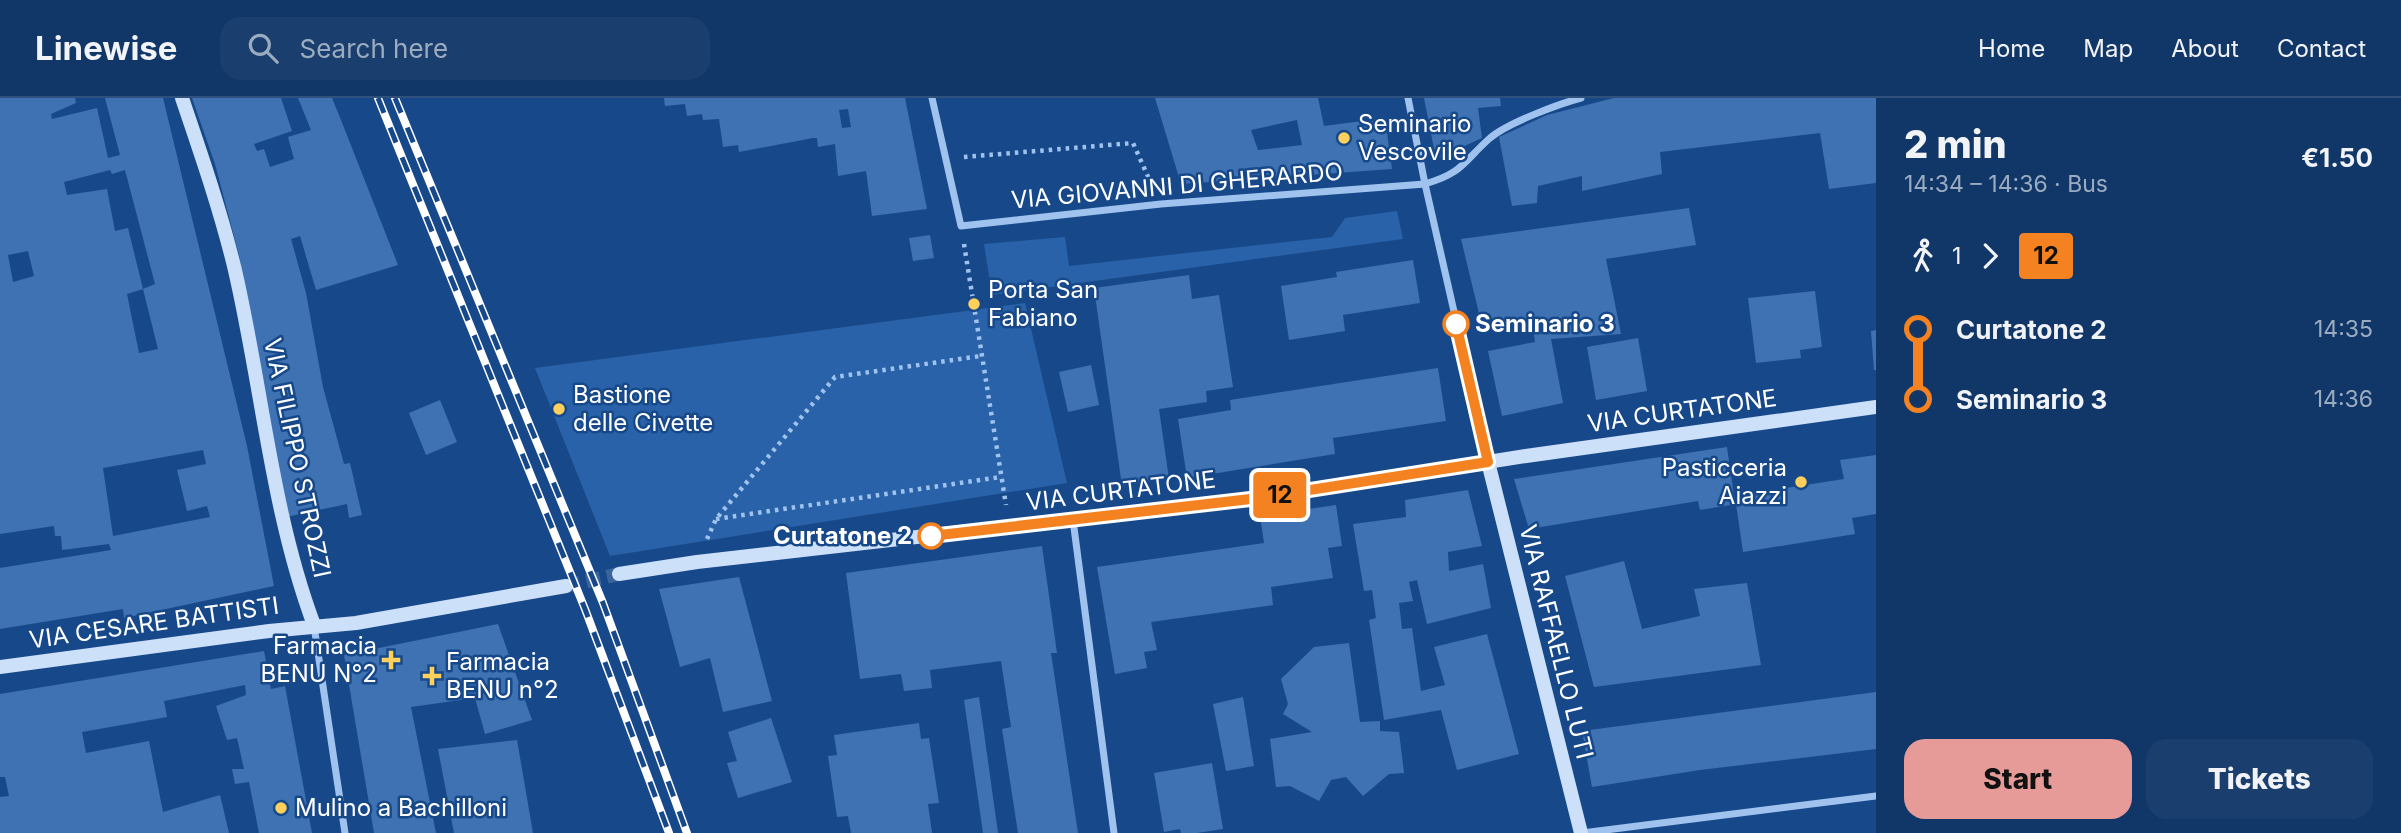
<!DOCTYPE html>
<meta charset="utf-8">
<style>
body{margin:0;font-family:Inter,sans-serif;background:#1a3f6e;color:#f1f3f6;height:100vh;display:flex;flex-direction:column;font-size:26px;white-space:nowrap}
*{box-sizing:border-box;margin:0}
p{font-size:23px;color:#9cacc0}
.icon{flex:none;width:38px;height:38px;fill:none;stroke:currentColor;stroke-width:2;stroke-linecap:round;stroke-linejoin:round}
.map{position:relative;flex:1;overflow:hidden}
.details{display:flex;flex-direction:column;background:#113768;width:525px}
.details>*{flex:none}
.badge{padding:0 14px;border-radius:5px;font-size:24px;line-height:46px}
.map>.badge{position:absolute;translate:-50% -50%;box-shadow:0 0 0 4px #fff}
.legs{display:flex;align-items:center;gap:10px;height:77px;padding:0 28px;font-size:23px}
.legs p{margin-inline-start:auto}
.head{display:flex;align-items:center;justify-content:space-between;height:119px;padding:0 28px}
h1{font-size:38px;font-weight:800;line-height:52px}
.primary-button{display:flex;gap:14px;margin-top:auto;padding:14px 28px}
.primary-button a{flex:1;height:80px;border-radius:21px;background:#e69b98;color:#111;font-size:28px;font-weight:800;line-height:80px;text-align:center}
.primary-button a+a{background:#1a3f6e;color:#f1f3f6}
ul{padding:0 28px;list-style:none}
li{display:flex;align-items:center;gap:24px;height:70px;font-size:26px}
li i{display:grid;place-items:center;width:10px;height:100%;margin:0 9px;background:currentColor}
li i::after{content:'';width:18px;height:18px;margin:-9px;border:5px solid;border-radius:50%;background:#113768}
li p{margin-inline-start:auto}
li:first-child i{background:linear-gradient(#0000 50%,currentColor 0)}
li:last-child i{background:linear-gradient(currentColor 50%,#0000 0)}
header{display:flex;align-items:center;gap:42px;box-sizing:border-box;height:98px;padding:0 35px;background:#113768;border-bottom:2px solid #30517c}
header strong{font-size:33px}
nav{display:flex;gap:38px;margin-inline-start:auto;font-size:24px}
.search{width:490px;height:63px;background:#1a3f6e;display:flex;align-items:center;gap:18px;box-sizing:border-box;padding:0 24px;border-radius:21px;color:#9cacc0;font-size:26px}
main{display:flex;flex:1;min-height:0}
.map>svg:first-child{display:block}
.green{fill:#2962a8}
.building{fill:#3f72b2;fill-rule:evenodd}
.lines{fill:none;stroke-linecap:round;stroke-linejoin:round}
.secondary-tunnel{stroke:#3a649c;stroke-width:14;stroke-dasharray:14 7;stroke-linecap:butt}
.path{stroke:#9fc3ee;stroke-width:4.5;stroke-dasharray:3.5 5;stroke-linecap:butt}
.street{stroke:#9fc3ee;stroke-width:7}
.secondary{stroke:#cce0fa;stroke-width:14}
.rail-casing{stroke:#fff;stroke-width:8}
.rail{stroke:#17498a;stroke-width:5;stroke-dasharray:16;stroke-linecap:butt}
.line-1-casing{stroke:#fff;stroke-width:16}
.line-1{stroke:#f58220;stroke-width:10}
.poi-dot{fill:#ffd05c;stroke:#17498a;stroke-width:2.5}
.stop-1-dot{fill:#fff;stroke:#f58220;stroke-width:3.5}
.labels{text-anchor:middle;stroke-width:5;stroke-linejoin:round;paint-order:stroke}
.poi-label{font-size:24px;fill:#fff;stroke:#17498a;text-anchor:start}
.street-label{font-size:24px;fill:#fff;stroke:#17498a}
.stop-label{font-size:24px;font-weight:bold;fill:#fff;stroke:#17498a;text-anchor:start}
</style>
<header>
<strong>Linewise</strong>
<div class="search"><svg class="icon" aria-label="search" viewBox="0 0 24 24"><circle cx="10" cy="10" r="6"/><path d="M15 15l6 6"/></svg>Search here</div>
<nav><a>Home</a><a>Map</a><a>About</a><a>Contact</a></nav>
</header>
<main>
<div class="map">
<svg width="1876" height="735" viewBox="0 0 1876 735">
<rect width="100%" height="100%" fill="#17498a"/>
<!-- green -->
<g class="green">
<path d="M1397 113 1403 141 992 197 984 146 1065 139 1069 168 1332 139 1345 120Z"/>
<path d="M1025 205 1067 385 610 458 535 270Z"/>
</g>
<!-- building -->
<g class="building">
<path d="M0 0H75L76 5 51 16 52 21 97 10 108 60 120 57 105 0H163L247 348 274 488 124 520 123 511 0 531V470L111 452 109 446 62 452 61 438H55L54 428 0 436ZM110 72 112 76 125 72 155 186 143 191 158 251 139 255 127 196 143 191 128 130 115 133 107 91 67 97 64 84ZM28 153 34 178 13 184 8 157ZM203 352 206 366 177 372 187 413 207 408 210 419 113 438 103 370Z"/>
<path d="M192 0H281L292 33 254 46 257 53 264 51 270 69 294 61 288 39 311 32 298 0H332L341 22 398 167 316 192 300 138 291 141 306 195 323 289 344 366 350 365 362 417 349 420 347 406 286 419 239 157 215 66Z"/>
<path d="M664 0H905L927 111 872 118 866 73 838 78 835 46 818 49 817 40H813L739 54 738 47 723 49 719 21 703 22 702 16 687 18 685 6 665 8ZM848 11 851 29 842 30 839 12Z"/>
<path d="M1155 0H1318L1324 28 1385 20 1392 71 1181 86ZM1297 22 1302 47 1258 52 1251 32Z"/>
<path d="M1424 0H1500L1501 8 1478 10 1482 40 1436 61Z"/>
<path d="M1614 0H1876V85L1829 91 1820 35 1660 54 1662 76 1582 93V78L1538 88 1537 105 1512 108 1499 39 1547 17Z"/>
<path d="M1689 110 1696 147 1606 161 1621 236 1551 241 1563 305 1502 318 1488 253 1535 244 1532 224 1483 232 1461 141Z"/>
<path d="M930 137 934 160 913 163 909 140Z"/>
<path d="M1413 162 1420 205 1343 217 1345 233 1289 242 1281 188 1337 179 1336 174Z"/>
<path d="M1189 177 1192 201 1219 197 1233 289 1206 293 1207 304 1159 311 1169 381 1122 388 1094 190Z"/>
<path d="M1815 193 1822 249 1800 252 1801 260 1756 265 1748 200Z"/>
<path d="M1876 232V272H1874L1871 233Z"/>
<path d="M1638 240 1647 293 1596 302 1587 249Z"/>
<path d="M1091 267 1099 307 1068 314 1059 274Z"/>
<path d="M1438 270 1446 323 1333 340 1335 356 1187 380 1178 321 1231 312 1230 302Z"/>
<path d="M440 302 457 344 426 357 409 315Z"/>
<path d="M1727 349 1734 398 1844 381 1840 362 1876 357V416L1852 420 1855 436 1743 454 1736 406 1700 412 1698 403 1529 431 1514 381Z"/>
<path d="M1468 392 1482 448 1448 454 1449 473 1483 466 1491 510 1427 526 1417 482 1409 484 1413 503 1399 505 1402 531 1412 530 1421 593 1445 587 1434 549 1487 536 1519 656 1457 672 1441 612 1384 622 1369 522 1376 520 1372 492 1364 493 1353 426 1406 419 1405 402Z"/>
<path d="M1336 407 1342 448 1328 450 1333 480 1271 489 1273 507 1151 524 1157 552 1144 554 1147 570 1115 576 1097 469 1264 445 1260 418Z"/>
<path d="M1042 448 1057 555H1051L1078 735H1018L1002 631 1011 629 1001 563 930 572 932 590 904 593 901 576 860 581 846 475Z"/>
<path d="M1624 463 1642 531 1700 518 1694 491 1747 485 1761 567 1594 589 1565 478Z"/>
<path d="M739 479 772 603 723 614 710 560 680 569 659 491Z"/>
<path d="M498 526 532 622 485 636 475 600 411 609 436 735H374L344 557Z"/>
<path d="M1349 545 1360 624 1380 623V633L1399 634 1404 675 1389 676 1363 698 1346 679 1331 682 1319 703 1290 688 1276 689 1270 641 1312 634 1283 616 1288 606 1281 581 1314 549Z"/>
<path d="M264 553 271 591 285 588 312 735H259L249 684 235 686 232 671H244L237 640 227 642 216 608 246 597 245 587 164 603 167 619 82 634 86 655 149 643 163 714 220 697 229 735H0V699L9 698 5 679H0V596Z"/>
<path d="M1876 594V651L1700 672 1592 689 1582 633Z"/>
<path d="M979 599 998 735H983L964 602Z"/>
<path d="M1243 599 1254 668 1226 673 1213 606Z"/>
<path d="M771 620 792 684 738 700 727 665 737 663 728 634Z"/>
<path d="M919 625 921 641 929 640 939 705 928 706 932 735H851L848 718 837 719 828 658 837 657 834 637Z"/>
<path d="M517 642 533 735H454L438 651Z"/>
<path d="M1212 665 1223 731 1197 735H1181L1180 731 1164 734 1154 675Z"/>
</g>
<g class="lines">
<!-- secondary-tunnel -->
<path class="secondary-tunnel" d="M566 488 619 476"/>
<!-- path -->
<g class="path">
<path d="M964 59 1133 45 1153 90"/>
<path d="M964 146 1006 407"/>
<path d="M716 421 1001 379"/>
<path d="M707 441 716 421 835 279 981 258"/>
</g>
<!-- street -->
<g class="street">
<path d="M932 0 961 128 1161 106 1425 86C1463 75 1463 64 1490 40 1508 25 1558 6 1581 0"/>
<path d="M1408 0 1425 86 1488 363"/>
<path d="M1073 422 1114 735"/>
<path d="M314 528 345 735"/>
<path d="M1582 735 1876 698"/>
</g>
<!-- secondary -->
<g class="secondary">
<path d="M182 0C201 56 220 111 234 168 262 287 271 412 314 527"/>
<path d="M1488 364 1581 735"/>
<path d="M619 476 697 464 1259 400 1526 358 1876 309"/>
<path d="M0 569 269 533 356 525 566 488"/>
</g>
<!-- rail casing -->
<g class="rail-casing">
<g id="rail">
<path d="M378 0 585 511 669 735"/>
<path d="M395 0 603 505 687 735"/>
</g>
</g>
<!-- rail -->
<use href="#rail" class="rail"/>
</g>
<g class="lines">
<!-- line-1 casing -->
<g class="line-1-casing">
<path id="line-1" d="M931 438 1259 400 1488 364 1456 226"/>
</g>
<!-- line-1 -->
<use href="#line-1" class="line-1"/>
</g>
<!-- markers -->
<g class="poi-dot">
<circle cx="1344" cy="40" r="7"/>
<circle cx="974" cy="206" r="7"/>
<circle cx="559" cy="311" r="7"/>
<circle cx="1801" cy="384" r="7"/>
<path d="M387.5 551.5h7v7h7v7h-7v7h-7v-7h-7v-7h7z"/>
<path d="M428.5 567.5h7v7h7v7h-7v7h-7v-7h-7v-7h7z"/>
<circle cx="281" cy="710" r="7"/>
</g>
<g class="stop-1-dot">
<circle cx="1456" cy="226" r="12"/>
<circle cx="931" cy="438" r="12"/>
</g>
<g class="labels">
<!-- poi labels -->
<g class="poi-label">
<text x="1358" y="34">Seminario<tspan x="1358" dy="28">Vescovile</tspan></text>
<text x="988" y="200">Porta San<tspan x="988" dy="28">Fabiano</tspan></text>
<text x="573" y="305">Bastione<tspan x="573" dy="28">delle Civette</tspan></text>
<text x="1787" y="378" text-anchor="end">Pasticceria<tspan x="1787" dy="28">Aiazzi</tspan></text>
<text x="377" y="556" text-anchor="end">Farmacia<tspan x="377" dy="28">BENU N°2</tspan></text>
<text x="446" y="572">Farmacia<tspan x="446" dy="28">BENU n°2</tspan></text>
<text x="295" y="718">Mulino a Bachilloni</text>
</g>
<!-- street labels -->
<g class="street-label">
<text transform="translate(1177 88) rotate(-5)" y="8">VIA GIOVANNI DI GHERARDO</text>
<text transform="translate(1682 313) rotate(-8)" y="8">VIA CURTATONE</text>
<text transform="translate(297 360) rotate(78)" y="8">VIA FILIPPO STROZZI</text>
<text transform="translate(1121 393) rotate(-7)" y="8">VIA CURTATONE</text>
<text transform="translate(154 525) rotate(-8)" y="8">VIA CESARE BATTISTI</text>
<text transform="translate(1556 544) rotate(76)" y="8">VIA RAFFAELLO LUTI</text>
</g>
<!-- stop labels -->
<g class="stop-label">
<text x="1475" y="234">Seminario 3</text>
<text x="912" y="446" text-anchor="end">Curtatone 2</text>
</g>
</g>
</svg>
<b class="badge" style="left:1280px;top:397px;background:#f58220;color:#111">12</b>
</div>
<section class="details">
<div class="head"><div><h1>2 min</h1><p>14:34 – 14:36 · Bus</p></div><b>€1.50</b></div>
<div class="legs"><svg class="icon" aria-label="walk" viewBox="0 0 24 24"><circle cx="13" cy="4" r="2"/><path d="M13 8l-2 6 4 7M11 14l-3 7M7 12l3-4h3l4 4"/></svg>1<svg class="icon" aria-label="forward" viewBox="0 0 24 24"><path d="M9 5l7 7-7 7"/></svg><b class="badge" style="background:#f58220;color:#111">12</b></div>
<ul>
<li><i style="color:#f58220"></i><b>Curtatone 2</b><p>14:35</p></li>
<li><i style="color:#f58220"></i><b>Seminario 3</b><p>14:36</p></li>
</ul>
<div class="primary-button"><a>Start</a><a>Tickets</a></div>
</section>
</main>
